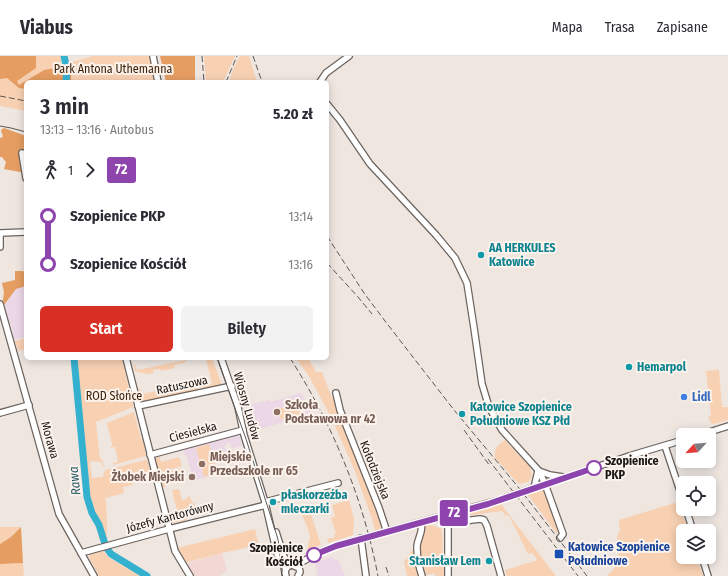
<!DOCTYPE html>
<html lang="pl">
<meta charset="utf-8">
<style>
body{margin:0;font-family:"Fira Sans Condensed",sans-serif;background:#f2f2f3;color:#2b2b33;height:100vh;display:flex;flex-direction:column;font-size:15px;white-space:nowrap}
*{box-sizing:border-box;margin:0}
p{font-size:13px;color:#7c7c81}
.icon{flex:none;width:22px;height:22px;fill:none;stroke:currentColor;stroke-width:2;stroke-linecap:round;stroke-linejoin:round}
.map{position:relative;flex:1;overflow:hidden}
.drawer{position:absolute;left:24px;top:24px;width:305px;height:280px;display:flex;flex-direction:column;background:#fff;border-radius:6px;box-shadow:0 2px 10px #0003}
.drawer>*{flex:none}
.badge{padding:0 8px;border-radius:3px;font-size:14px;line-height:26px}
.needle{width:26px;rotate:244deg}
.controls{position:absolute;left:676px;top:372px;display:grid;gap:8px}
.controls a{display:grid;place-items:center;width:40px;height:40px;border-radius:6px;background:#fff;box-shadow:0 2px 10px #0003;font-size:20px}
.map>.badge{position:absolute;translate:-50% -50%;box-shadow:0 0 0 2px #fff}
.legs{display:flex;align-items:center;gap:6px;height:44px;padding:0 16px;font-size:13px}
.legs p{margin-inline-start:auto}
.head{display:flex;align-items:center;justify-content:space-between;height:68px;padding:0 16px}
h1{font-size:22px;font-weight:600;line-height:30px}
.action{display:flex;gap:8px;margin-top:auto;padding:8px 16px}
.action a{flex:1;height:46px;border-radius:6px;background:#d93025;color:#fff;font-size:16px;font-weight:600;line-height:46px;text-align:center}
.action a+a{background:#f2f2f3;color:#2b2b33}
ul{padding:0 16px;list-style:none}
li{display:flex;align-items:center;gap:14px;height:48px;font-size:15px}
li i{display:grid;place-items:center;width:6px;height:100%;margin:0 5px;background:currentColor}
li i::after{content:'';width:10px;height:10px;margin:-5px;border:3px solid;border-radius:50%;background:#fff}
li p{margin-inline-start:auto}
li:first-child i{background:linear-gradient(#0000 50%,currentColor 0)}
li:last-child i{background:linear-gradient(currentColor 50%,#0000 0)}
header{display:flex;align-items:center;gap:24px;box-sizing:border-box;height:56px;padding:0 20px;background:#fff;border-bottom:1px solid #e1e1e2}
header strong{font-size:19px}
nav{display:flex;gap:22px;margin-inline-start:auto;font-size:14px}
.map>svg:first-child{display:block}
.commercial{fill:#f2d7d4}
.education{fill:#ebd7e6}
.green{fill:#f8d1b3}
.forest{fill:#e59d62}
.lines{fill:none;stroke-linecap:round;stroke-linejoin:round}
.river{stroke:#35b1d0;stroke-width:7}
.minor-casing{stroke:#6c645f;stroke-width:8}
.minor{stroke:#fff;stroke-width:5.5}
.tram{stroke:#5d5855;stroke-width:1}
.rail{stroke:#5d5855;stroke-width:1;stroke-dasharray:6 3;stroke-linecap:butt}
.line-1-casing{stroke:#fff;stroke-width:9}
.line-1{stroke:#8e44ad;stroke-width:6}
.culture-dot{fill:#0f9aa8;stroke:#fcf3ed;stroke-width:1.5}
.shop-dot{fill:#3f7fe0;stroke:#fcf3ed;stroke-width:1.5}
.education-dot{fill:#8d6e63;stroke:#fcf3ed;stroke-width:1.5}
.stop-1-dot{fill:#fff;stroke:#8e44ad;stroke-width:2}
.transit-dot{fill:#1a4fb4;stroke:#fcf3ed;stroke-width:1.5}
.labels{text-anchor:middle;stroke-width:4;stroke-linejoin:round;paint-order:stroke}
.park-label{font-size:12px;fill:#3e2107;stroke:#fcf3ed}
.culture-label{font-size:12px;font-weight:bold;fill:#0d838f;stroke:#fcf3ed;text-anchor:start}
.street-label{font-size:12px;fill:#191614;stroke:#fcf3ed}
.shop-label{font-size:12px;font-weight:bold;fill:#366cbe;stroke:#fcf3ed;text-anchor:start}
.education-label{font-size:12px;font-weight:bold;fill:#785e54;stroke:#fcf3ed;text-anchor:start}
.stop-label{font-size:12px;font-weight:bold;fill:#191614;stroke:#fcf3ed;text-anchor:start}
.transit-label{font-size:12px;font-weight:bold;fill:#164399;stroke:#fcf3ed;text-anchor:start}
.water-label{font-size:13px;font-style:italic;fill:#285967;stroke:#fcf3ed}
</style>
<header>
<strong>Viabus</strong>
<nav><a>Mapa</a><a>Trasa</a><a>Zapisane</a></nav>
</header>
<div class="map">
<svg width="728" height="520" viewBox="0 0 728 520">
<rect width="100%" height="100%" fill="#efe6e0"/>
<!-- commercial -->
<path class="commercial" d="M222 497 227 514 219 520H192L185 508Z"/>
<!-- education -->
<g class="education">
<path d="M26 230V280L14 284 11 275 13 274 9 264 8 265 7 262 5 249 16 233Z"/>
<path d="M301 337 313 360 277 368 249 376 243 352 252 350 251 348 270 344V346Z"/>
<path d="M239 379 242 390 233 392H231L230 387H227V389L224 390 226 395 213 399 218 418 192 425 189 417 191 416 186 399H184L183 394 187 393Z"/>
<path d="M331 501H333L334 504 338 503 345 520H316V518L318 517 315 507Z"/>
</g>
<!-- green -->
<g class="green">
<path d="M0 0H62L63 5 61 6 59 8 61 20 26 26V55L0 50Z"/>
<path d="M93 0H150L155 26H71L72 6Z"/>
<path d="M204 0H235L223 26H206Z"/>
<path d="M240 0H249L257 26H229L233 13Z"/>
<path d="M26 282V293L18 295 15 285Z"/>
<path d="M71 302H122L133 351 96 366 100 403H102L103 408 106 411 103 410 101 406 92 405 90 407 92 422 103 421 104 416 106 414 145 404H147L150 415 131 420 133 429 123 431 124 437 106 442 105 435 107 461V483L100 485 96 468 88 456 85 445Z"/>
<path d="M186 302H188L184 307 174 309 175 312 161 315 160 313 153 314 154 317 147 318 135 315 134 308H135L137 314 186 304Z"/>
<path d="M206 302H212L222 329 203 333 201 325H202L204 330 212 328Z"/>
<path d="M296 302H308L316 316H322L332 342H334L336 347 376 450 382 469C381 473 378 474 375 475L372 463 354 413 331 361 310 322Z"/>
<path d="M719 314 722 351H728V364L714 368 711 367 708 361 711 360 706 315Z"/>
<path d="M196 327 198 335 143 346 142 345 139 332H140L142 338Z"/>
<path d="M301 346 304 358 281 364 278 353Z"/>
<path d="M134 356 141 383H143L146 400 113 409V407L118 406 115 391 109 392 112 390V388L107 367Z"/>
<path d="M505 384 530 411 532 421 528 426 519 428 495 402C494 392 497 389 505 384Z"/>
<path d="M209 388 217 417 204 421 196 392Z"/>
<path d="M159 400 161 406 179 401 182 410 158 417 154 403Z"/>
<path d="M182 412 185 425 183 419 166 424 167 430 162 432 158 419Z"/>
<path d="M179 433 182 444 187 443V441L190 440 192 447H194L196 453 185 455 187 464 171 468 170 465 179 463 172 434Z"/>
<path d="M544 433 558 473 557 478 528 439Z"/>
<path d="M349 444 354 462 353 479 328 487 327 483 335 481 334 477H336L331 462 335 460 332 449Z"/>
<path d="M678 446 688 475H683V501H696L703 520H607L619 507 617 480 620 475 619 464Z"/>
<path d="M501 447 506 455 556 520H507L505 514 535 505 537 503 532 497 528 498 509 460 505 459 502 455 457 461Z"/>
<path d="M306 450 308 456H312V457L311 458 321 489 307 494 310 481 307 470 302 459 293 453Z"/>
<path d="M431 469 442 473 444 520H435V517L422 520H407L404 505 416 490 421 492 420 471Z"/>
<path d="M0 471H21L11 481 0 488Z"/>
<path d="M255 473 259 489 222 497 184 507 177 492Z"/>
<path d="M104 495 108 501 140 520H99L88 499Z"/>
<path d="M23 507 24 520H0V508Z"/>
</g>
<!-- forest -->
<g class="forest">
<path d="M0 0H36V12L17 25 19 29 44 14 61 11 72 6 71 26H26V33L19 32 7 22 0 23Z"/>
<path d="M160 0H195V26H166Z"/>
<path d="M4 72 26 80V121L25 117 4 113 6 106 2 101H0V82L3 81 1 74Z"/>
<path d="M15 215H23L26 218V230L16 233 4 249 3 244 4 236 2 227 15 224Z"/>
<path d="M21 471 23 507 0 508V488L11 481Z"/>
</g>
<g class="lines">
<!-- river -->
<g class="river">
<path d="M64 0 67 13 66 26"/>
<path d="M74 302 87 441 92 457 99 469 106 491 111 498 147 520"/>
</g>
<!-- minor casing -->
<g class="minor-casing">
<g id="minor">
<path d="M153 0 158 26"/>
<path d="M320 26 326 17 349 0"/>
<path d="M327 48 340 64 370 108 436 179 455 202 467 227 474 272 482 328 489 351 502 374 539 415 545 428 563 478 560 482"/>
<path d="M22 97 26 122"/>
<path d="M0 177 26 176"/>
<path d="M0 179V191"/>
<path d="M0 248 59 458 94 520"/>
<path d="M126 302 175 495 190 520"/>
<path d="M221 302 238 351 244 379 265 446 277 498 286 513"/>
<path d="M336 337 340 354 379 452 387 476"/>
<path d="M138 350 232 330"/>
<path d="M0 357 29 349"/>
<path d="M700 379 728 370"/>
<path d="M665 390 683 444"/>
<path d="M150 399 243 374"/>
<path d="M539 415 550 419 563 421"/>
<path d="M534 432 538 415"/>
<path d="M504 442 629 400 683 384"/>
<path d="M265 446 338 427"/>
<path d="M686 453 693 475"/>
<path d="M437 462 447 467 480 463 484 464 487 470 501 520"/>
<path d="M448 464V520"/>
<path d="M421 467C424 475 417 483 417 491 417 501 419 511 422 520"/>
<path d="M276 476 284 501 291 509"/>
<path d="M361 482 366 520"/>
<path d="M81 497 169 473 266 449"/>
<path d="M702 501 708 520"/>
<path d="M296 509 320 496 336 490 499 444"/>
<path d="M286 520C284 514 286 510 292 509L299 512 300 516 298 520"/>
</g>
</g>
<!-- minor -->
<use href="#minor" class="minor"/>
<!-- tram -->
<g class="tram">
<path d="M0 70 11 72 26 76"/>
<path d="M217 302 246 383 277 480C281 493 279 506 282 520"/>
</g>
<!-- rail -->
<g class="rail">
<path d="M202 0 204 26"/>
<path d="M253 0 262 26"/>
<path d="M226 26 237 0"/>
<path d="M0 40 26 45"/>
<path d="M327 180 364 237 385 265 454 354 519 432 587 520"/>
<path d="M327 207 358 241 372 258"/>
<path d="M290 302C333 369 363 442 378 520"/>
<path d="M464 374 490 410"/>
<path d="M488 403 578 520"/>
<path d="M386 511 389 520"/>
</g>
</g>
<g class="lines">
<!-- line-1 casing -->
<g class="line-1-casing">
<path id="line-1" d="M314 499 336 490 488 448 594 412"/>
</g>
<!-- line-1 -->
<use href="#line-1" class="line-1"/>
</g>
<!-- markers -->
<g class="culture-dot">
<circle cx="481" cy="199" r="4"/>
<circle cx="629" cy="311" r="4"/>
<circle cx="462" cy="358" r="4"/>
<circle cx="273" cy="446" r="4"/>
<circle cx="489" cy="505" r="4"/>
</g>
<circle class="shop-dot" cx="684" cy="341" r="4"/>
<g class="education-dot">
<circle cx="277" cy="356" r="4"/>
<circle cx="202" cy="408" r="4"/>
<circle cx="192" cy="421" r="4"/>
</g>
<g class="stop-1-dot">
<circle cx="594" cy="412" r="7"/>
<circle cx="314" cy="499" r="7"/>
</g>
<rect class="transit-dot" x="554" y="493" width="10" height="10" rx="2"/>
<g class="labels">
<!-- park labels -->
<g class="park-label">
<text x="113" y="17">Park Antona Uthemanna</text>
<text x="114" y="344">ROD Słońce</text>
</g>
<!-- culture labels -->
<g class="culture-label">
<text x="489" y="196">AA HERKULES<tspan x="489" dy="14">Katowice</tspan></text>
<text x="637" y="315">Hemarpol</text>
<text x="470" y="355">Katowice Szopienice<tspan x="470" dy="14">Południowe KSZ Płd</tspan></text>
<text x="281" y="443">płaskorzeźba<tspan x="281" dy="14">mleczarki</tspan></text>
<text x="481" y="509" text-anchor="end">Stanisław Lem</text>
</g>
<!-- street labels -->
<g class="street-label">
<text transform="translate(182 329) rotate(-12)" y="4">Ratuszowa</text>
<text transform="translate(247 350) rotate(74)" y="4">Wiosny Ludów</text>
<text transform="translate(193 376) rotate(-15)" y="4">Ciesielska</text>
<text transform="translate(50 384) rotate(74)" y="4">Morawa</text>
<text transform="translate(375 414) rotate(68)" y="4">Kołodziejska</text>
<text transform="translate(170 461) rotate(-15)" y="4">Józefy Kantorówny</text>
</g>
<!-- shop labels -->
<g class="shop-label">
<text x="692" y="345">Lidl</text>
</g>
<!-- education labels -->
<g class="education-label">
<text x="285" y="353">Szkoła<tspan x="285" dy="14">Podstawowa nr 42</tspan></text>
<text x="210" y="405">Miejskie<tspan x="210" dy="14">Przedszkole nr 65</tspan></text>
<text x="184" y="425" text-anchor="end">Żłobek Miejski</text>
</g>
<!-- stop labels -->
<g class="stop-label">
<text x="605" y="409">Szopienice<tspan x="605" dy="14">PKP</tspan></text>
<text x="303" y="496" text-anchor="end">Szopienice<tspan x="303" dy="14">Kościół</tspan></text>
</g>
<!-- transit labels -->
<g class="transit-label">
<text x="568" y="495">Katowice Szopienice<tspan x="568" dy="14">Południowe</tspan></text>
</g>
<!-- water labels -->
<g class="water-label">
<text transform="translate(74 425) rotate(-96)" y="5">Rawa</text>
</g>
</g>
</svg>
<div class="controls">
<a><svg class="needle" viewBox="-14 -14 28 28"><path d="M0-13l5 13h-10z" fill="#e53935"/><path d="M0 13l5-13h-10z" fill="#7c7c81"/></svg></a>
<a><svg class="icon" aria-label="locate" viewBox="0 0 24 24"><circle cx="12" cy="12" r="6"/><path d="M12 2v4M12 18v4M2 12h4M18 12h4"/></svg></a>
<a><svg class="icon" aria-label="layers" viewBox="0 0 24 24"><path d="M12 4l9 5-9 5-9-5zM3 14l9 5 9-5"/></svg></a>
</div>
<b class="badge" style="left:454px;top:457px;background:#8e44ad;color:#fff">72</b>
<section class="drawer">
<div class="head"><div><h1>3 min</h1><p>13:13 – 13:16 · Autobus</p></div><b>5.20 zł</b></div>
<div class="legs"><svg class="icon" aria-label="walk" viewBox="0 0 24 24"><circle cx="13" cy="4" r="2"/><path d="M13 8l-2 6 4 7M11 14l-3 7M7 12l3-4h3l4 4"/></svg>1<svg class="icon" aria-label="forward" viewBox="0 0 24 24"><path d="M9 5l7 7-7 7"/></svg><b class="badge" style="background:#8e44ad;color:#fff">72</b></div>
<ul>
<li><i style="color:#8e44ad"></i><b>Szopienice PKP</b><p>13:14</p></li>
<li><i style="color:#8e44ad"></i><b>Szopienice Kościół</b><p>13:16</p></li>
</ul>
<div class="action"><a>Start</a><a>Bilety</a></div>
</section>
</div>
